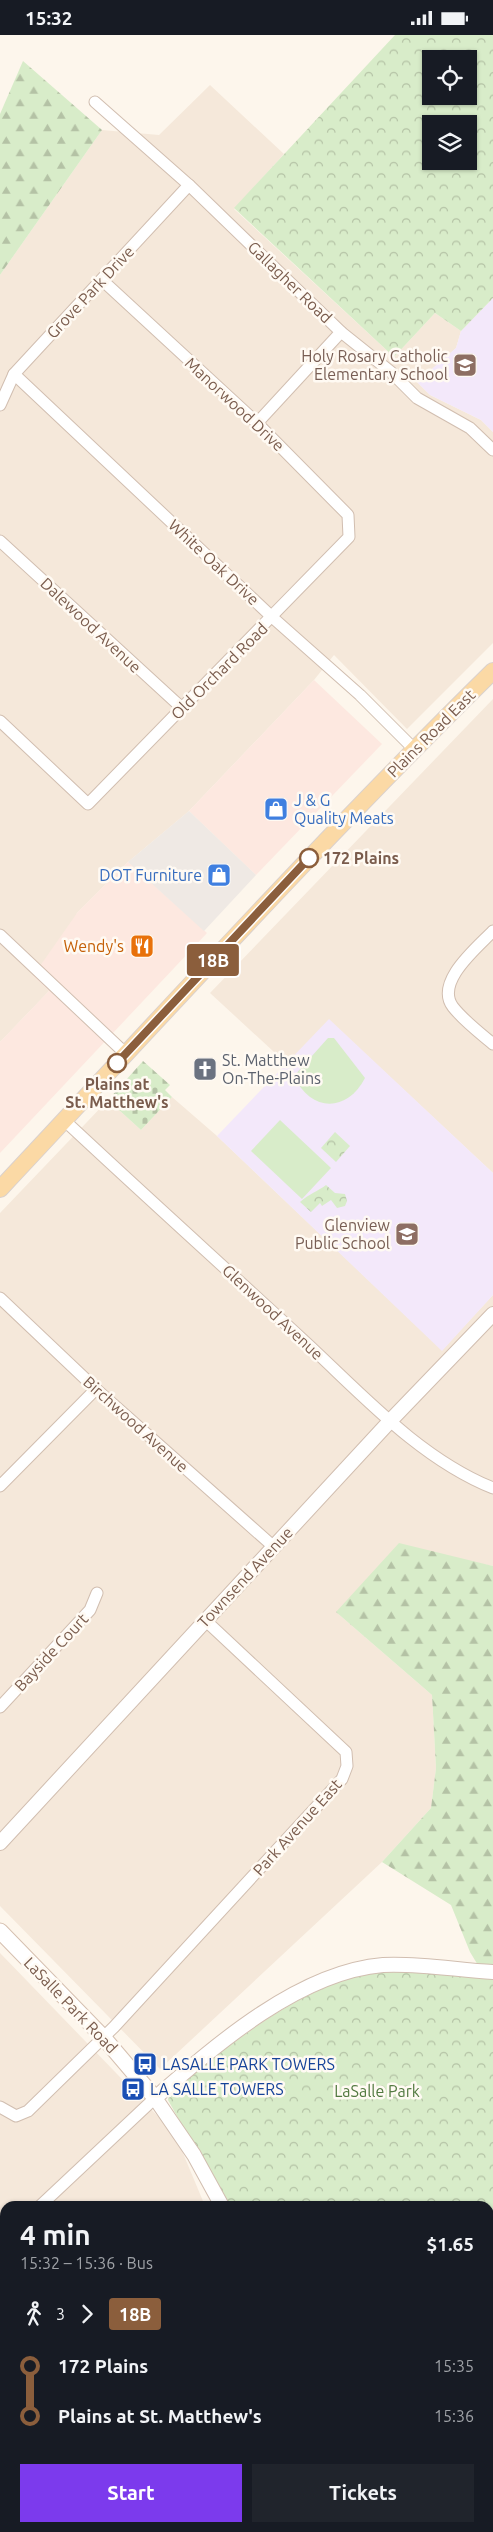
<!DOCTYPE html>
<meta charset="utf-8">
<style>
body{margin:0;font-family:Ubuntu,sans-serif;background:#20242c;color:#f1f3f6;height:100vh;display:flex;flex-direction:column;font-size:19px;white-space:nowrap}
*{box-sizing:border-box;margin:0}
p{font-size:16px;color:#9ea1a6}
.icon{flex:none;width:28px;height:28px;fill:none;stroke:currentColor;stroke-width:2;stroke-linecap:round;stroke-linejoin:round}
.map{position:relative;flex:1;overflow:hidden}
.side{position:absolute;left:0px;top:2166px;width:494px;height:331px;display:flex;flex-direction:column;background:#171b24;border-radius:15px 15px 0 0;box-shadow:0 1px 4px #0004}
.side>*{flex:none}
.badge{padding:0 10px;border-radius:4px;font-size:18px;line-height:32px}
.fabs{position:absolute;left:422px;top:15px;display:grid;gap:10px}
.fabs a{display:grid;place-items:center;width:55px;height:55px;border-radius:0px;background:#171b24;box-shadow:0 1px 4px #0004;font-size:25px}
.map>.badge{position:absolute;translate:-50% -50%;box-shadow:0 0 0 2px #fff}
.legs{display:flex;align-items:center;gap:8px;height:55px;padding:0 20px;font-size:16px}
.legs p{margin-inline-start:auto}
.head{display:flex;align-items:center;justify-content:space-between;height:85px;padding:0 20px}
h1{font-size:28px;font-weight:700;line-height:38px}
.primary-button{display:flex;gap:10px;margin-top:auto;padding:10px 20px}
.primary-button a{flex:1;height:58px;border-radius:0px;background:#7c3aed;color:#fff;font-size:20px;font-weight:700;line-height:58px;text-align:center}
.primary-button a+a{background:#20242c;color:#f1f3f6}
ul{padding:0 20px;list-style:none}
li{display:flex;align-items:center;gap:18px;height:50px;font-size:19px}
li i{display:grid;place-items:center;width:8px;height:100%;margin:0 6px;background:currentColor}
li i::after{content:'';width:12px;height:12px;margin:-6px;border:4px solid;border-radius:50%;background:#171b24}
li p{margin-inline-start:auto}
li:first-child i{background:linear-gradient(#0000 50%,currentColor 0)}
li:last-child i{background:linear-gradient(currentColor 50%,#0000 0)}
.status{display:flex;justify-content:space-between;align-items:center;height:35px;padding:0 25px;background:#171b24;direction:ltr}
.status svg{height:14px;fill:currentColor}
.map>svg:first-child{display:block}
.residential{fill:#f5e8da}
.commercial{fill:#fde8e0}
.industrial{fill:#efe9e4}
.education{fill:#f3e8fa}
.grass{fill:#d8ecc9}
.forest{fill:url(#forest-firs)}
.cemetery{fill:url(#cemetery-stones)}
.park{fill:url(#park-crowns);fill-rule:evenodd}
.lines{fill:none;stroke-linecap:round;stroke-linejoin:round}
.minor-casing{stroke:#d1beb0;stroke-width:13}
.tertiary-casing{stroke:#d1beb0;stroke-width:16}
.secondary-casing{stroke:#d6c0b0;stroke-width:17}
.primary-casing{stroke:#dad1cd;stroke-width:18}
.minor{stroke:#fff;stroke-width:11}
.tertiary{stroke:#fff;stroke-width:14}
.secondary{stroke:#fff;stroke-width:15}
.primary{stroke:#fbd9a5;stroke-width:16}
.line-1-casing{stroke:#fff;stroke-width:11}
.line-1{stroke:#8b5e3c;stroke-width:8}
.stop-1-dot{fill:#fff;stroke:#8b5e3c;stroke-width:2.5}
.labels{text-anchor:middle;stroke-width:5;stroke-linejoin:round;paint-order:stroke}
.street-label{font-size:16px;fill:#7a5c4d;stroke:#fffaf3}
.education-label{font-size:16px;fill:#785e54;stroke:#fffaf3;text-anchor:end}
.shop-label{font-size:16px;fill:#366cbe;stroke:#fffaf3;text-anchor:start}
.stop-label{font-size:16px;font-weight:bold;fill:#7a5c4d;stroke:#fffaf3;text-anchor:start}
.food-label{font-size:16px;fill:#c56008;stroke:#fffaf3;text-anchor:end}
.worship-label{font-size:16px;fill:#5b616d;stroke:#fffaf3;text-anchor:start}
.transit-label{font-size:16px;fill:#164399;stroke:#fffaf3;text-anchor:start}
.park-label{font-size:16px;fill:#537a41;stroke:#fffaf3}
</style>
<div class="status"><b>15:32</b><svg viewBox="0 0 49 12"><path d="M0 12V9h3v3zM5 12V6h3v6zM10 12V3h3v9zM15 12V0h3v12zM26 1h20v11H26zM47 4h2v5h-2z"/></svg></div>
<div class="map">
<svg width="493" height="2497" viewBox="0 0 493 2497">
<defs>
<pattern id="forest-firs" width="22" height="20" patternUnits="userSpaceOnUse" patternTransform="scale(1.25)"><rect width="22" height="20" fill="#d8ecc9"/><path d="M5 1l3.5 6h-7zM16 11l3.5 6h-7z" fill="#b4c2a5"/></pattern>
<pattern id="cemetery-stones" width="16" height="16" patternUnits="userSpaceOnUse" patternTransform="scale(1.25)"><rect width="16" height="16" fill="#d8ecc9"/><path d="M2 7V4a2 2 0 0 1 4 0v3zM10 15v-3a2 2 0 0 1 4 0v3z" fill="#b4c2a5"/></pattern>
<pattern id="park-crowns" width="20" height="18" patternUnits="userSpaceOnUse" patternTransform="scale(1.25)"><rect width="20" height="18" fill="#d8ecc9"/><path d="M2 6a3 3 0 1 1 6 0M12 15a3 3 0 1 1 6 0" fill="none" stroke="#b4c2a5"/></pattern>
</defs>
<rect width="100%" height="100%" fill="#fdf6ec"/>
<!-- residential -->
<g class="residential">
<path d="M210 50 284 119 234 174 394 322 435 278 461 296 456 313 417 347 430 360 481 385 493 397V608L407 694 334 620 314 645 189 776 128 827 77 878 49 956 0 1007V240L102 95 159 100Z"/>
<path d="M493 664V1138L329 985 287 1029 210 958Z"/>
<path d="M172 1062 217 1101 442 1315 493 1260V1531L477 1528 336 1577 432 1660 436 1733 431 1773 382 1827 160 2034 0 1871V1178L108 1065 141 1095Z"/>
<path d="M0 1918 175 2099 205 2171H5V2343L0 2348Z"/>
<path d="M0 2422 5 2424V2492H104L111 2497H0Z"/>
</g>
<!-- commercial -->
<g class="commercial">
<path d="M314 645 382 709 256 840 189 776Z"/>
<path d="M128 827 207 898 0 1118V1007L49 956 33 941 77 878Z"/>
</g>
<!-- industrial -->
<path class="industrial" d="M189 776 256 840 204 896 128 827Z"/>
<!-- education -->
<g class="education">
<path d="M493 263V397L481 385 430 360 417 347 456 313 461 296Z"/>
<path d="M329 984 493 1138V1260L442 1316 217 1101Z"/>
</g>
<!-- grass -->
<g class="grass">
<path d="M328 1003H334L365 1043C347 1078 310 1077 294 1041Z"/>
<path d="M280 1085 331 1133 302 1164 251 1116Z"/>
</g>
<!-- forest -->
<g class="forest">
<path d="M23 26 102 95 0 240V79Z"/>
<path d="M399 1508 493 1531V1955L470 1917 451 1870 382 1827 431 1773 436 1733 432 1660 336 1577Z"/>
<path d="M5 2343V2424L0 2422V2348Z"/>
</g>
<!-- cemetery -->
<path class="cemetery" d="M143 1026 170 1050 165 1055 172 1062 141 1095 108 1065Z"/>
<!-- park -->
<g class="park">
<path d="M395 0H493V263L461 296 435 278 394 322 234 173ZM431 24H469V61H431ZM431 89H469V126H431Z"/>
<path d="M335 1097 350 1111 336 1127 321 1113Z"/>
<path d="M326 1150 335 1158 345 1159 347 1166 345 1171 337 1173 331 1165 322 1171 320 1168 311 1177 300 1167C309 1159 318 1156 326 1150Z"/>
<path d="M399 1936 493 1943V2497H351L345 2493 489 2492V2171H227L168 2065 169 2060C219 2016 303 1950 369 1938 378 1936 389 1937 399 1936Z"/>
</g>
<g class="lines">
<!-- minor casing -->
<g class="minor-casing">
<g id="minor">
<path d="M95 67 189 150 341 297 391 337 417 363 470 393 493 415"/>
<path d="M14 339 272 582 360 660 414 714"/>
<path d="M0 370 14 339 189 150"/>
<path d="M257 388 341 297"/>
<path d="M0 506 182 673"/>
<path d="M0 686 88 769 349 502 348 480 257 388 102 245"/>
<path d="M493 896C478 912 434 947 453 972 464 986 480 998 493 1009"/>
<path d="M0 900 126 1019"/>
<path d="M64 1085C142 1158 222 1230 301 1303 359 1356 418 1423 493 1453"/>
<path d="M0 1263 96 1354 274 1512"/>
<path d="M0 1451 96 1354"/>
<path d="M0 1672 90 1575 97 1558"/>
<path d="M0 2072 16 2081 28 2076 114 1992 342 1744 347 1731 346 1717 205 1585"/>
<path d="M40 2171 155 2063"/>
<path d="M0 2247 5 2234"/>
<path d="M124 2497 127 2492"/>
</g>
</g>
<!-- tertiary casing -->
<g class="tertiary-casing">
<g id="tertiary">
<path d="M0 1808 391 1385 493 1279"/>
<path d="M222 2171 194 2120 155 2063C216 2010 299 1937 383 1930 419 1928 457 1935 493 1937"/>
</g>
</g>
<!-- secondary casing -->
<g class="secondary-casing">
<path id="secondary" d="M0 1896 104 2003 155 2063"/>
</g>
<!-- primary casing -->
<g class="primary-casing">
<path id="primary" d="M0 1154C163 980 323 803 493 636"/>
</g>
<!-- minor -->
<use href="#minor" class="minor"/>
<!-- tertiary -->
<use href="#tertiary" class="tertiary"/>
<!-- secondary -->
<use href="#secondary" class="secondary"/>
<!-- primary -->
<use href="#primary" class="primary"/>
</g>
<g class="lines">
<!-- line-1 casing -->
<g class="line-1-casing">
<path id="line-1" d="M117 1028 309 823"/>
</g>
<!-- line-1 -->
<use href="#line-1" class="line-1"/>
</g>
<!-- icons -->
<defs>
<g id="school-square" transform="scale(1.25)"><rect x="-9" y="-9" width="18" height="18" rx="4" fill="#8d6e63" stroke="#fffaf3"/><path d="M0-5L7-2L0 1L-7-2ZM-4 1L0 2.5L4 1V4Q0 6-4 4Z" fill="#fff"/></g>
<g id="shop-square" transform="scale(1.25)"><rect x="-9" y="-9" width="18" height="18" rx="4" fill="#3f7fe0" stroke="#fffaf3"/><path d="M-5-2.5h2.3a2.7 3.5 0 0 1 5.4 0H5L5.5 6h-11ZM-1.5-2.5h3a1.5 2.3 0 0 0-3 0Z" fill="#fff"/></g>
<g id="restaurant-square" transform="scale(1.25)"><rect x="-9" y="-9" width="18" height="18" rx="4" fill="#e8710a" stroke="#fffaf3"/><path d="M-5-6h1v4h1v-4h1v4h1v-4h1v5L-1.5 .5V6h-2V.5L-5-1ZM5-6V6H3V1.5H1.5Q1.5-4 5-6Z" fill="#fff"/></g>
<g id="church-square" transform="scale(1.25)"><rect x="-9" y="-9" width="18" height="18" rx="4" fill="#6b7280" stroke="#fffaf3"/><path d="M-1.2-6h2.4v3.5h3.3v2.4h-3.3V6h-2.4V-.1h-3.3v-2.4h3.3Z" fill="#fff"/></g>
<g id="bus-square" transform="scale(1.25)"><rect x="-9" y="-9" width="18" height="18" rx="4" fill="#1a4fb4" stroke="#fffaf3"/><path d="M-5-6H5V4H4V6H2V4H-2V6H-4V4H-5ZM-3.5-4V0h7V-4ZM-3.5 1.2v1.5H-2V1.2ZM2 1.2v1.5H3.5V1.2Z" fill="#fff"/></g>
</defs>
<g fill-rule="evenodd">
<use href="#school-square" x="465" y="330"/>
<use href="#shop-square" x="276" y="774"/>
<use href="#shop-square" x="219" y="840"/>
<use href="#restaurant-square" x="142" y="911"/>
<use href="#church-square" x="205" y="1034"/>
<use href="#school-square" x="407" y="1199"/>
<use href="#bus-square" x="145" y="2029"/>
<use href="#bus-square" x="133" y="2054"/>
</g>
<!-- markers -->
<g class="stop-1-dot">
<circle cx="309" cy="823" r="9"/>
<circle cx="117" cy="1028" r="9"/>
</g>
<g class="labels">
<!-- street labels -->
<g class="street-label">
<text transform="translate(290 247) rotate(44)" y="6">Gallagher Road</text>
<text transform="translate(90 257) rotate(-47)" y="6">Grove Park Drive</text>
<text transform="translate(235 369) rotate(43)" y="6">Manorwood Drive</text>
<text transform="translate(214 527) rotate(43)" y="6">White Oak Drive</text>
<text transform="translate(91 590) rotate(43)" y="6">Dalewood Avenue</text>
<text transform="translate(219 636) rotate(-45)" y="6">Old Orchard Road</text>
<text transform="translate(431 698) rotate(-45)" y="6">Plains Road East</text>
<text transform="translate(273 1277) rotate(43)" y="6">Glenwood Avenue</text>
<text transform="translate(136 1389) rotate(42)" y="6">Birchwood Avenue</text>
<text transform="translate(245 1542) rotate(-47)" y="6">Townsend Avenue</text>
<text transform="translate(51 1617) rotate(-47)" y="6">Bayside Court</text>
<text transform="translate(297 1792) rotate(-48)" y="6">Park Avenue East</text>
<text transform="translate(71 1970) rotate(46)" y="6">LaSalle Park Road</text>
</g>
<!-- education labels -->
<g class="education-label">
<text x="448" y="327">Holy Rosary Catholic<tspan x="448" dy="18">Elementary School</tspan></text>
<text x="390" y="1196">Glenview<tspan x="390" dy="18">Public School</tspan></text>
</g>
<!-- shop labels -->
<g class="shop-label">
<text x="294" y="771">J &amp; G<tspan x="294" dy="18">Quality Meats</tspan></text>
<text x="202" y="846" text-anchor="end">DOT Furniture</text>
</g>
<!-- stop labels -->
<g class="stop-label">
<text x="323" y="829">172 Plains</text>
<text x="117" y="1055" text-anchor="middle">Plains at<tspan x="117" dy="18">St. Matthew's</tspan></text>
</g>
<!-- food labels -->
<g class="food-label">
<text x="124" y="917">Wendy's</text>
</g>
<!-- worship labels -->
<g class="worship-label">
<text x="222" y="1031">St. Matthew<tspan x="222" dy="18">On-The-Plains</tspan></text>
</g>
<!-- transit labels -->
<g class="transit-label">
<text x="162" y="2035">LASALLE PARK TOWERS</text>
<text x="150" y="2060">LA SALLE TOWERS</text>
</g>
<!-- park labels -->
<g class="park-label">
<text x="377" y="2062">LaSalle Park</text>
</g>
</g>
</svg>
<div class="fabs">
<a><svg class="icon" aria-label="locate" viewBox="0 0 24 24"><circle cx="12" cy="12" r="6"/><path d="M12 2v4M12 18v4M2 12h4M18 12h4"/></svg></a>
<a><svg class="icon" aria-label="layers" viewBox="0 0 24 24"><path d="M12 4l9 5-9 5-9-5zM3 14l9 5 9-5"/></svg></a>
</div>
<b class="badge" style="left:213px;top:925px;background:#8b5e3c;color:#fff">18B</b>
<section class="side">
<div class="head"><div><h1>4 min</h1><p>15:32 – 15:36 · Bus</p></div><b>$1.65</b></div>
<div class="legs"><svg class="icon" aria-label="walk" viewBox="0 0 24 24"><circle cx="13" cy="4" r="2"/><path d="M13 8l-2 6 4 7M11 14l-3 7M7 12l3-4h3l4 4"/></svg>3<svg class="icon" aria-label="forward" viewBox="0 0 24 24"><path d="M9 5l7 7-7 7"/></svg><b class="badge" style="background:#8b5e3c;color:#fff">18B</b></div>
<ul>
<li><i style="color:#8b5e3c"></i><b>172 Plains</b><p>15:35</p></li>
<li><i style="color:#8b5e3c"></i><b>Plains at St. Matthew's</b><p>15:36</p></li>
</ul>
<div class="primary-button"><a>Start</a><a>Tickets</a></div>
</section>
</div>
